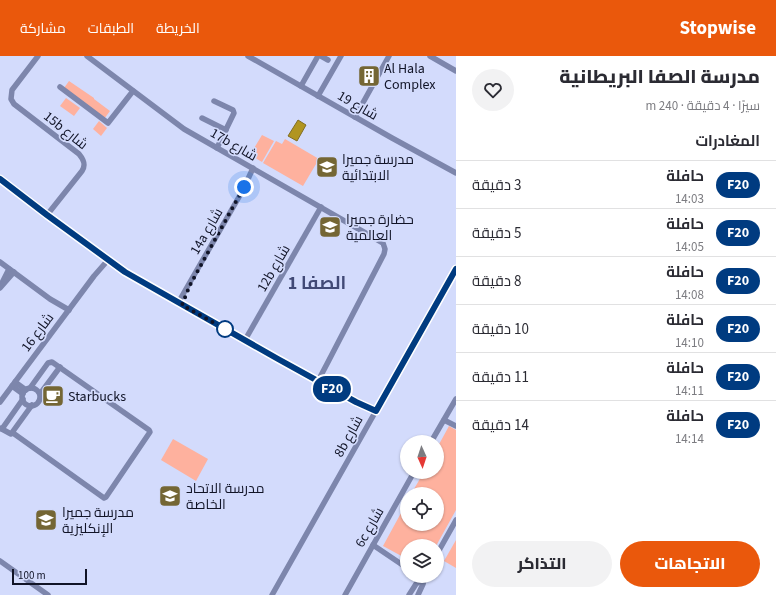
<!DOCTYPE html>
<html lang="ar">
<meta charset="utf-8">
<style>
body{margin:0;font-family:"Source Sans 3",Cairo,sans-serif;background:#f2f2f3;color:#2b2b33;direction:rtl;height:100vh;display:flex;flex-direction:column;font-size:15px;white-space:nowrap}
*{box-sizing:border-box;margin:0}
p{font-size:13px;color:#7c7c81}
.icon{flex:none;width:22px;height:22px;fill:none;stroke:currentColor;stroke-width:2;stroke-linecap:round;stroke-linejoin:round}
.map{position:relative;flex:1;overflow:hidden;direction:ltr}
.details{display:flex;flex-direction:column;background:#fff;width:320px}
.details>*{flex:none}
.badge{padding:0 8px;border-radius:13px;font-size:14px;line-height:26px}
.needle{width:26px;rotate:177deg}
.fabs{position:absolute;left:400px;top:379px;display:grid;gap:8px}
.fabs a{display:grid;place-items:center;width:44px;height:44px;border-radius:50%;background:#fff;box-shadow:0 1px 3px #0004;font-size:20px}
.scale{position:absolute;left:12px;bottom:10px;width:75px;box-sizing:border-box;padding-left:4px;border:2px solid #111427;border-top:0;font-size:11px;line-height:14px;white-space:nowrap;color:#111427;-webkit-text-stroke:3px #d3dbfc;paint-order:stroke}
.you{position:absolute;width:20px;height:20px;margin:-10px;border:3px solid #fff;border-radius:50%;background:#1a73e8;box-shadow:0 0 0 6px #1a73e833}
.map>.badge{position:absolute;translate:-50% -50%;box-shadow:0 0 0 2px #fff}
h2{padding:0 16px;font-size:15px;line-height:36px}
.round{display:grid;place-items:center;flex:none;width:42px;height:42px;border-radius:21px;background:#f2f2f3}
.head{display:flex;align-items:center;justify-content:space-between;height:68px;padding:0 16px}
h1{font-size:19px;font-weight:800;line-height:30px}
.cta{display:flex;gap:8px;margin-top:auto;padding:8px 16px}
.cta a{flex:1;height:46px;border-radius:24px;background:#ea580c;color:#fff;font-size:16px;font-weight:800;line-height:46px;text-align:center}
.cta a+a{background:#f2f2f3;color:#2b2b33}
ul{padding:0;list-style:none}
li{display:flex;align-items:center;gap:12px;height:48px;padding:0 16px;border-top:1px solid #e1e1e2}
li div{flex:1}
li b{display:block;font-size:15px}
li em{font-style:normal}
li .badge{min-width:44px;font-weight:700;text-align:center}
header{display:flex;align-items:center;gap:24px;box-sizing:border-box;height:56px;padding:0 20px;background:#ea580c;color:#fff}
header strong{font-size:19px}
nav{display:flex;gap:22px;margin-inline-start:auto;font-size:14px}
main{display:flex;flex:1;min-height:0}
.map>svg:first-child{display:block}
.green{fill:#feb19e}
.water{fill:#b19520;stroke:#816e22}
.lines{fill:none;stroke-linecap:round;stroke-linejoin:round}
.street{stroke:#7d86ac;stroke-width:5.5}
.line-casing{stroke:#fff;stroke-width:9}
.line{stroke:#003b80;stroke-width:6}
.walk{stroke:#111427;stroke-width:4;stroke-dasharray:0 7.2}
.stop-dot{fill:#fff;stroke:#003b80;stroke-width:2}
.labels{text-anchor:middle;stroke-width:3.5;stroke-linejoin:round;paint-order:stroke}
.poi-label{font-size:14px;fill:#111427;stroke:#d3dbfc;text-anchor:start}
.street-label{font-size:14px;fill:#111427;stroke:#d3dbfc}
.district-label{font-size:18px;font-weight:bold;fill:#414976;stroke:#d3dbfc}
</style>
<header>
<strong>Stopwise</strong>
<nav><a>الخريطة</a><a>الطبقات</a><a>مشاركة</a></nav>
</header>
<main>
<section class="details">
<div class="head"><div><h1>مدرسة الصفا البريطانية</h1><p>سيرًا · 4 دقيقة · 240 m</p></div><a class="round"><svg class="icon" aria-label="heart" viewBox="0 0 24 24"><path d="M12 20l-8-8c-3-5 5-10 8-4 3-6 11-1 8 4z"/></svg></a></div>
<h2>المغادرات</h2>
<ul>
<li><span class="badge" style="background:#003b80;color:#fff">F20</span><div><b>حافلة</b><p>14:03</p></div><em>3 دقيقة</em></li>
<li><span class="badge" style="background:#003b80;color:#fff">F20</span><div><b>حافلة</b><p>14:05</p></div><em>5 دقيقة</em></li>
<li><span class="badge" style="background:#003b80;color:#fff">F20</span><div><b>حافلة</b><p>14:08</p></div><em>8 دقيقة</em></li>
<li><span class="badge" style="background:#003b80;color:#fff">F20</span><div><b>حافلة</b><p>14:10</p></div><em>10 دقيقة</em></li>
<li><span class="badge" style="background:#003b80;color:#fff">F20</span><div><b>حافلة</b><p>14:11</p></div><em>11 دقيقة</em></li>
<li><span class="badge" style="background:#003b80;color:#fff">F20</span><div><b>حافلة</b><p>14:14</p></div><em>14 دقيقة</em></li>
</ul>
<div class="cta"><a>الاتجاهات</a><a>التذاكر</a></div>
</section>
<div class="map">
<svg width="456" height="539" viewBox="0 0 456 539">
<rect width="100%" height="100%" fill="#d3dbfc"/>
<!-- green -->
<g class="green">
<path d="M69 25 94 42V43L110 55 104 63 64 32Z"/>
<path d="M66 42 80 52 74 60 60 50Z"/>
<path d="M99 65 107 72 101 80 93 73Z"/>
<path d="M262 79 274 85 262 106 250 99Z"/>
<path d="M285 83 319 103 303 130 263 107 276 85 282 88Z"/>
<path d="M449 370 456 374V454L436 490H407V503L383 490 407 446V468H437V438H411L424 416H437V392Z"/>
<path d="M173 383 208 403 196 425 161 404Z"/>
<path d="M456 484V512L444 505Z"/>
</g>
<!-- water -->
<path class="water" d="M298 64 306 69 297 85 288 80Z"/>
<g class="lines">
<!-- street -->
<g class="street">
<path d="M38 0 12 34 11 43 14 48 79 98C84 104 86 109 82 115L47 159"/>
<path d="M87 0 184 73 383 187 385 193 384 198 328 306 318 325"/>
<path d="M248 0 392 82 456 117"/>
<path d="M321 0 328 4"/>
<path d="M430 0 456 15"/>
<path d="M301 30 318 0"/>
<path d="M60 31 108 67 133 35"/>
<path d="M318 40 341 0"/>
<path d="M214 45 233 54 234 57 217 92"/>
<path d="M355 61 389 0"/>
<path d="M202 62 226 74"/>
<path d="M0 123 47 159 125 216 278 303 356 346 376 355"/>
<path d="M0 206 50 243 69 254"/>
<path d="M2 227 9 213"/>
<path d="M0 232 14 216"/>
<path d="M178 247 243 134 253 112"/>
<path d="M245 284 321 151"/>
<path d="M15 326 26 334"/>
<path d="M12 330 23 338"/>
<circle cx="31" cy="341" r="9"/>
<path d="M40 338 60 311"/>
<path d="M0 346 94 220 108 204"/>
<path d="M444 364 456 370"/>
<path d="M0 372 11 378 32 349"/>
<path d="M2 373 23 343"/>
<path d="M13 377 104 442 106 441 150 376 149 374 52 306 48 307 30 332"/>
<path d="M431 386 456 343"/>
<path d="M373 489 407 512"/>
<path d="M437 498 456 464"/>
<path d="M0 505 48 539"/>
<path d="M272 539 456 213"/>
<path d="M345 539 414 416"/>
<path d="M409 539 416 528 424 522"/>
<path d="M418 539 423 528 425 520"/>
</g>
</g>
<g class="lines">
<!-- line casing -->
<g class="line-casing">
<path id="line" d="M0 123 47 159 125 216 278 303 356 346 376 355 456 213"/>
</g>
<!-- line -->
<use href="#line" class="line"/>
<!-- walk -->
<path class="walk" d="M225 273 182 249 190 229 244 131"/>
</g>
<!-- icons -->
<defs>
<g id="building-square" transform="scale(1.15)"><rect x="-9" y="-9" width="18" height="18" rx="4" fill="#746634" stroke="#d3dbfc"/><path d="M-4-6H4V6H1V3H-1V6H-4ZM-2.5-4.3h1.7v1.8h-1.7ZM.8-4.3h1.7v1.8H.8ZM-2.5-1h1.7V.8h-1.7ZM.8-1h1.7V.8H.8Z" fill="#fff"/></g>
<g id="school-square" transform="scale(1.15)"><rect x="-9" y="-9" width="18" height="18" rx="4" fill="#746634" stroke="#d3dbfc"/><path d="M0-5L7-2L0 1L-7-2ZM-4 1L0 2.5L4 1V4Q0 6-4 4Z" fill="#fff"/></g>
<g id="cafe-square" transform="scale(1.15)"><rect x="-9" y="-9" width="18" height="18" rx="4" fill="#746634" stroke="#d3dbfc"/><path d="M-5.5-4.5H6V0H3Q3 3.5 0 3.5H-2.5Q-5.5 3.5-5.5 0ZM3-3.2v2h1.7v-2ZM-6 4.5H4V6H-6Z" fill="#fff"/></g>
</defs>
<g fill-rule="evenodd">
<use href="#building-square" x="369" y="20"/>
<use href="#school-square" x="327" y="111"/>
<use href="#school-square" x="330" y="171"/>
<use href="#cafe-square" x="53" y="340"/>
<use href="#school-square" x="170" y="440"/>
<use href="#school-square" x="46" y="464"/>
</g>
<!-- markers -->
<circle class="stop-dot" cx="225" cy="273" r="8"/>
<g class="labels">
<!-- poi labels -->
<g class="poi-label">
<text x="384" y="17">Al Hala<tspan x="384" dy="16">Complex</tspan></text>
<text x="342" y="108">مدرسة جميرا<tspan x="342" dy="16">الابتدائية</tspan></text>
<text x="346" y="168">حضارة جميرا<tspan x="346" dy="16">العالمية</tspan></text>
<text x="68" y="345">Starbucks</text>
<text x="186" y="437">مدرسة الاتحاد<tspan x="186" dy="16">الخاصة</tspan></text>
<text x="62" y="461">مدرسة جميرا<tspan x="62" dy="16">الإنكليزية</tspan></text>
</g>
<!-- street labels -->
<g class="street-label">
<text transform="translate(358 49) rotate(30)" y="5">شارع 19</text>
<text transform="translate(66 74) rotate(39)" y="5">15b شارع</text>
<text transform="translate(234 88) rotate(30)" y="5">17b شارع</text>
<text transform="translate(206 175) rotate(-60)" y="5">14a شارع</text>
<text transform="translate(273 212) rotate(-60)" y="5">12b شارع</text>
<text transform="translate(37 276) rotate(-53)" y="5">شارع 16</text>
<text transform="translate(348 380) rotate(-61)" y="5">8b شارع</text>
<text transform="translate(369 471) rotate(-60)" y="5">6c شارع</text>
</g>
<!-- district labels -->
<g class="district-label">
<text x="317" y="233">الصفا 1</text>
</g>
</g>
</svg>
<div class="fabs">
<a><svg class="needle" viewBox="-14 -14 28 28"><path d="M0-13l5 13h-10z" fill="#e53935"/><path d="M0 13l5-13h-10z" fill="#7c7c81"/></svg></a>
<a><svg class="icon" aria-label="locate" viewBox="0 0 24 24"><circle cx="12" cy="12" r="6"/><path d="M12 2v4M12 18v4M2 12h4M18 12h4"/></svg></a>
<a><svg class="icon" aria-label="layers" viewBox="0 0 24 24"><path d="M12 4l9 5-9 5-9-5zM3 14l9 5 9-5"/></svg></a>
</div>
<div class="scale">100 m</div>
<div class="you" style="left:244px;top:131px"></div>
<b class="badge" style="left:332px;top:333px;background:#003b80;color:#fff">F20</b>
</div>
</main>
